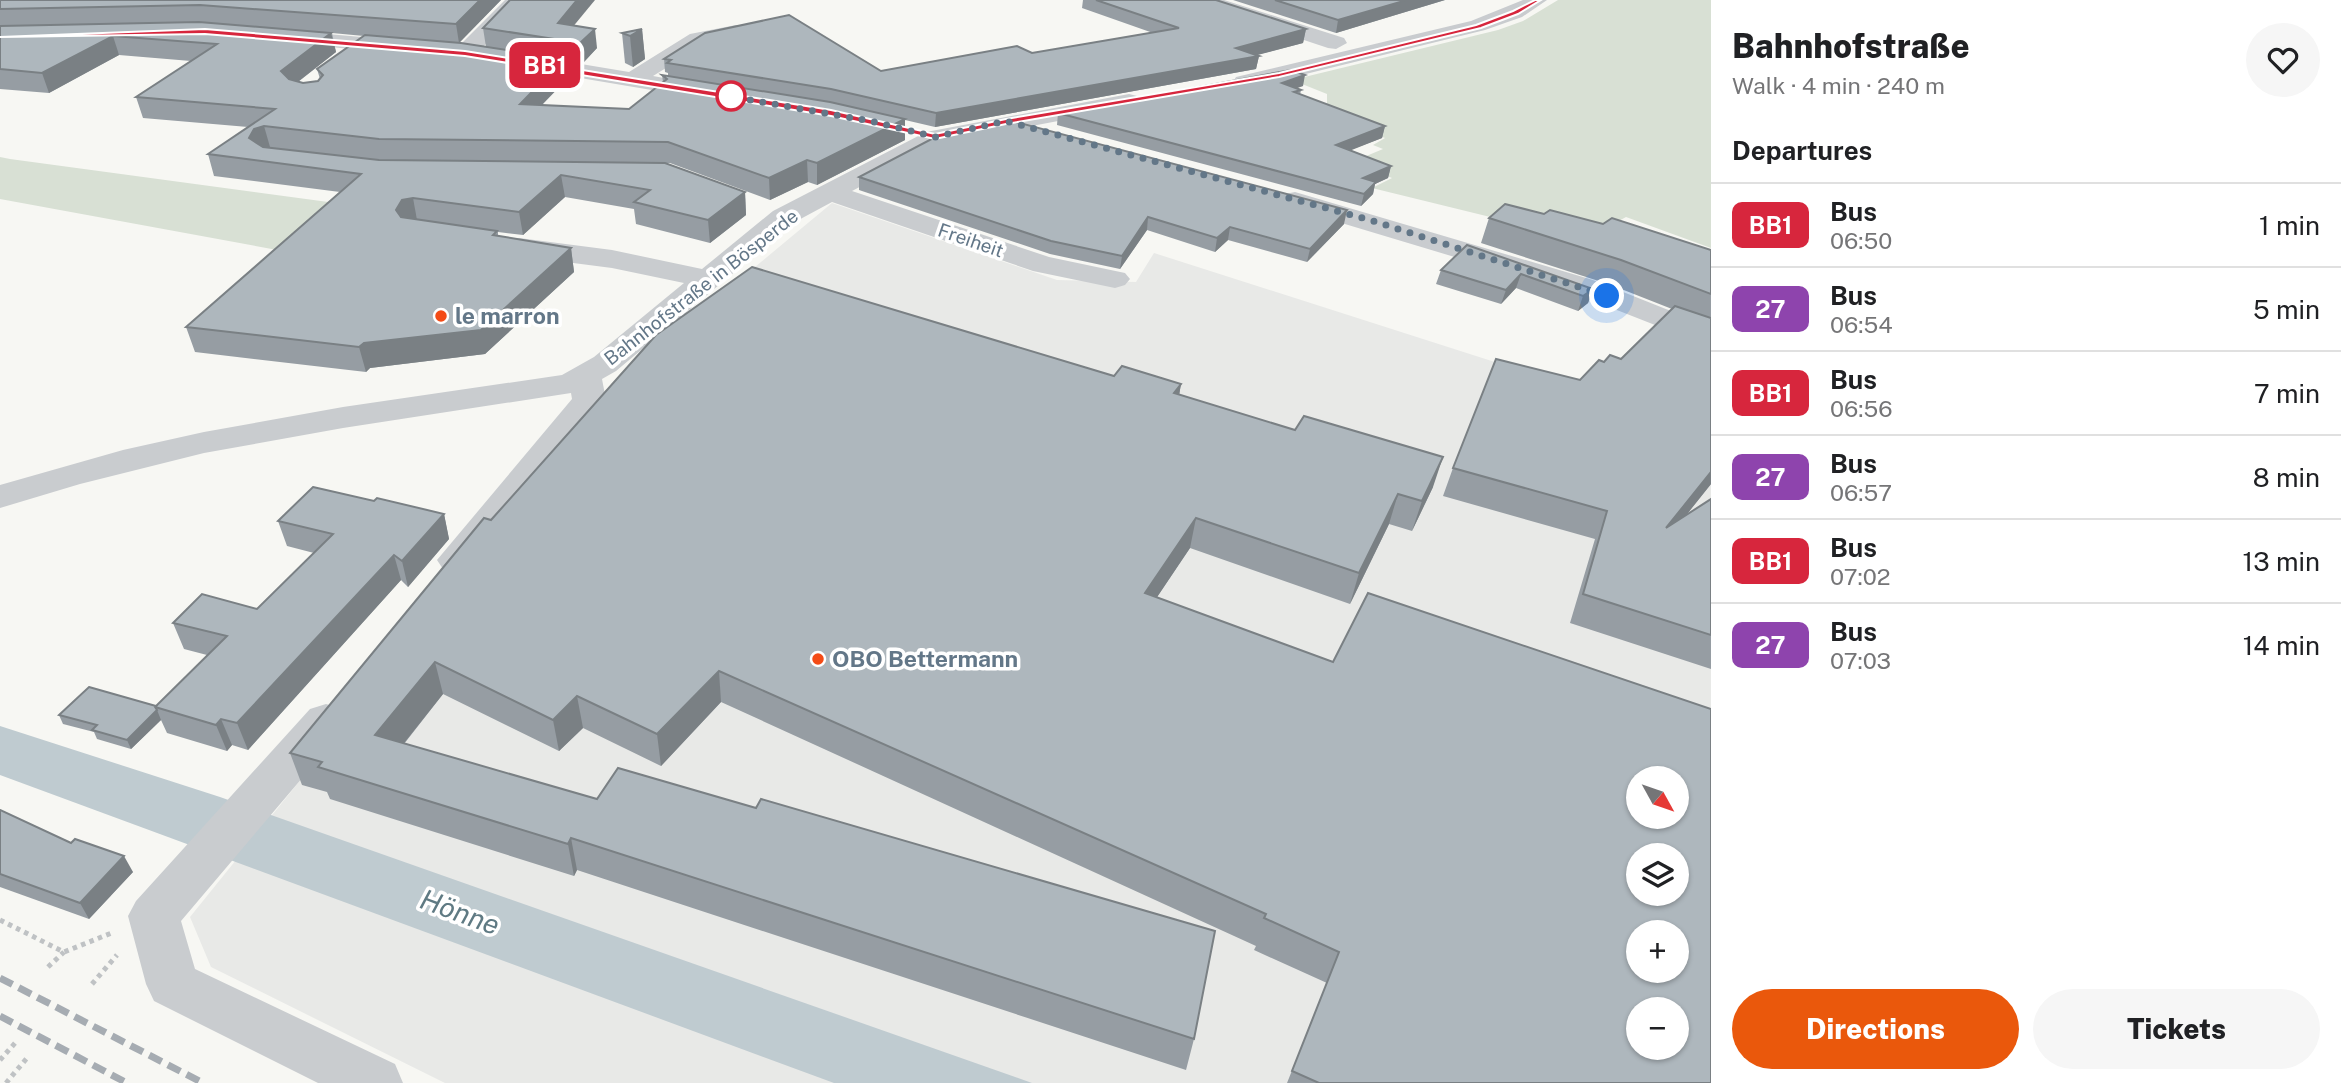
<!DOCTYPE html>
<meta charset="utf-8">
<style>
body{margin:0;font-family:"Public Sans",sans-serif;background:#f6f6f6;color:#202124;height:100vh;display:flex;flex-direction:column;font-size:26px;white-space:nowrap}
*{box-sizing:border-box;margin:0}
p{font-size:23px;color:#757577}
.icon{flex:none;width:38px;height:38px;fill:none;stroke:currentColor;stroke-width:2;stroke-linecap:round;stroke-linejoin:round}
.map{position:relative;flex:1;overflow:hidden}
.details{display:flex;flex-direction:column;background:#fff;width:630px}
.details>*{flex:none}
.badge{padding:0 14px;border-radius:10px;font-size:24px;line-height:46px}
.needle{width:46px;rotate:130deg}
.buttons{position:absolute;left:1626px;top:766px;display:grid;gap:14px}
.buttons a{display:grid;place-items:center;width:63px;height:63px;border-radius:50%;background:#fff;box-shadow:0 2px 5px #0004;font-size:35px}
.you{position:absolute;width:35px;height:35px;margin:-18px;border:5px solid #fff;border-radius:50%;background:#1a73e8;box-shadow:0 0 0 10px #1a73e833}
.map>.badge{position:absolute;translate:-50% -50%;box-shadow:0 0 0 4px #fff}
h2{padding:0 21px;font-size:26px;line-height:63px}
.round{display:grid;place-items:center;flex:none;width:74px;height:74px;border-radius:37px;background:#f6f6f6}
.head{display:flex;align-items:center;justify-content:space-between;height:119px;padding:0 21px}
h1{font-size:33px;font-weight:800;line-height:52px}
.action{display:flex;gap:14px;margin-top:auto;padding:14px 21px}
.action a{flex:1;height:80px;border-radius:42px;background:#ea580c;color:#fff;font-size:28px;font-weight:800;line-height:80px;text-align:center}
.action a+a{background:#f6f6f6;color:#202124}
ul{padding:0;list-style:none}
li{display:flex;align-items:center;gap:21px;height:84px;padding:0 21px;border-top:2px solid #e0e0e0}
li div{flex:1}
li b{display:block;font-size:26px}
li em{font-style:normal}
li .badge{min-width:77px;font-weight:700;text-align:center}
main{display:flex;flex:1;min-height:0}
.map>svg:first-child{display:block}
.built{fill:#e8e9e7;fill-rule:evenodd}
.green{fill:#d8e0d4}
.water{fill:#bfcbd0}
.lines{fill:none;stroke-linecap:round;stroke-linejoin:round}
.path{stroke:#bfc2c4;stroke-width:5;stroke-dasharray:4.5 4.5;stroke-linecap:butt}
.minor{fill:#c9cccf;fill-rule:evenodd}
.rail{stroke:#a6acb2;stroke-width:7;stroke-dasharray:14 7;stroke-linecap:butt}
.wall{fill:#969da3;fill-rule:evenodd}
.shaded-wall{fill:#7a8084}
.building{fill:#aeb7bd;stroke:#7a8084;stroke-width:2;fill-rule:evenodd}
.line{fill:#d7263d;stroke:#fff;stroke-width:2}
.walk{stroke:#637788;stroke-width:7;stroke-dasharray:0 12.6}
.stop-dot{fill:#fff;stroke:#d7263d;stroke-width:3.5}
.poi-dot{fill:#f44b16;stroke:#fff;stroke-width:2.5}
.labels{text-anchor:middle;stroke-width:7;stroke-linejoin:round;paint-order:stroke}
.far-street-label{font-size:19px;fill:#637788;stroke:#fff}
.poi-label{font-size:23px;font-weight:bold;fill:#637788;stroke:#fff;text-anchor:start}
.near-water-label{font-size:28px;font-style:italic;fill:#5f7a83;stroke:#fff}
</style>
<main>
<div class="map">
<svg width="1711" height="1083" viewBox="0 0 1711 1083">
<rect width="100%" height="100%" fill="#f7f7f3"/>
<!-- built -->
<path class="built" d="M832 203 1057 280 1136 282 1154 253 1542 377 1711 434V1083H445L211 967 190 917 631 370ZM1638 779H1676V817H1638ZM1638 856H1676V894H1638ZM1638 933H1676V971H1638ZM1638 1010H1676V1048H1638Z"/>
<!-- green -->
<g class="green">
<path d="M1558 0H1711V248L1626 217 1584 240 1372 188 1392 178 1352 162 1383 149 1373 145 1385 138 1327 116V94L1292 80 1498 30 1523 21Z"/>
<path d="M0 157 10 159 358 206 288 252 0 199Z"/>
</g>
<!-- water -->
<path class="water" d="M0 726 220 797 1032 1083H834L0 775Z"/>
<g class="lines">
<!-- path -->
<g class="path">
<path d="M0 920 64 952 114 932"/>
<path d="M48 967 64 952"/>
<path d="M92 984 117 955"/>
<path d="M0 1060 16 1042"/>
<path d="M6 1083 27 1058"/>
</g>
<!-- minor -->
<g class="minor">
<path d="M505 0H526L473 58H457L454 53 457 48Z"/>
<path d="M1193 0H1224L1344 38 1347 43 1336 49 1328 48 1196 4Z"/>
<path d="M1523 0H1547L1522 17 1485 30 1244 89 1233 82 1236 77 1471 21Z"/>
<path d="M736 25 744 26 747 31 744 36 705 44 653 76 719 88 723 93 719 98 711 100 515 67 504 60 515 53 629 72 690 34Z"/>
<path d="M282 30 407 41 418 48 407 55 274 41 271 36 274 31Z"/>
<path d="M1129 94 1137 96 1141 101 1137 106 942 143 852 191 1049 257 1125 273 1130 279 1125 285 1115 288 1033 271 832 202 793 223 616 371 602 379 606 400 601 407 471 569 457 573 443 569 437 560 572 399 571 393 343 428 204 453 80 484 0 508V485L123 450 204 432 343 407 562 375 594 357 684 283 612 268 519 256 509 253 505 247 509 241 519 238 612 250 702 269 773 211 926 132Z"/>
<path d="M1295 192 1593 280 1711 327V347L1571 292 1285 206 1282 200 1285 194Z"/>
<path d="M326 704 342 709 348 720 342 731 181 921 195 969 395 1064 403 1083H318L154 1001 146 984 128 916 136 901 310 709Z"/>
</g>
<!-- rail -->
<g class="rail">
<path d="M0 978 203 1083"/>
<path d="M0 1016 127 1083"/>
</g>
</g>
<!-- wall -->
<g class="wall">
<path d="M0 0H501L459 43 486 47 483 28 574 25 597 48 583 63 564 60 567 79 542 105 629 109 663 82 662 75 668 76V73L665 72 664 59 881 71 1032 53 1153 33 1082 8 1083 0H1216L1306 29 1303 43 1256 55 1259 56 1256 69 935 127 905 120V140L817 185 808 182 770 200 670 163H666L745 192 746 215 710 243 636 224 634 209 565 197 523 235 498 232V236L571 248 574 272 485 354 370 368 366 372 195 352 186 327 340 192 214 176 208 154 248 127 143 118 136 97 191 61 119 55 49 93 0 89ZM332 33 364 36 317 69 320 79 318 81 303 83 298 82 336 52Z"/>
<path d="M1233 0H1445L1336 33Z"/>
<path d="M642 29 645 59 633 67 625 63 622 33Z"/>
<path d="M1303 86 1296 88 1301 90 1300 95 1385 126 1382 138 1350 150 1391 166 1388 178 1375 184 1373 194 1361 206 1057 125 1058 113Z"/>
<path d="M859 177 1344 224 1307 262 1228 240 1215 252 1147 230 1120 269 1050 254 859 190Z"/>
<path d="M1544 214 1603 224 1711 250V484L1686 515 1711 499V669L1570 623 1595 539 1443 496 1453 468 1580 380 1604 362 1621 359 1672 309 1611 285 1481 243 1489 218Z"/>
<path d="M1467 245 1593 289 1588 303 1578 311 1516 288 1501 304 1436 284 1441 270Z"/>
<path d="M1114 376 1181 384 1179 395 1433 487 1412 531 1389 524 1350 604 1190 548 1157 597 1711 1083H1287L1327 983 1254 950 1256 946 721 702 661 766 583 728 559 751 443 694 404 744 1194 1039 1186 1070 577 870 574 876 330 799 327 792 302 785 290 753 491 520Z"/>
<path d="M374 501 444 514 449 539 408 587 401 580 248 750 232 745 227 751 167 733 161 720 131 749 97 739 94 732 63 724 59 715 156 706 207 655 184 649 173 623 257 609 314 553 287 546 278 521Z"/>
<path d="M0 810 133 872 89 919 0 887Z"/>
</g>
<!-- shaded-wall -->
<g class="shaded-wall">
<path d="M480 0H501L459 43 456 24Z"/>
<path d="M577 0H595L562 40 558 23Z"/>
<path d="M1407 0H1445L1336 33 1338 20Z"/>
<path d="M595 29 597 48 583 63 580 43Z"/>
<path d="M642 29 645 59 633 67 630 36Z"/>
<path d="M1306 29 1303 43 1242 59 1259 56 1256 69 935 127 936 113 1236 48Z"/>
<path d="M331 33 336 52 286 91 281 71Z"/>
<path d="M113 36 119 55 49 93 42 73Z"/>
<path d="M564 59 567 79 523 124 520 104Z"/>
<path d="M1305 75 1303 86 1280 94 1282 83Z"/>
<path d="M905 119V140L817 185V163Z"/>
<path d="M264 126 270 147 260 151 249 138 254 129Z"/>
<path d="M1385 126 1382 138 1334 157 1336 145Z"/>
<path d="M807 160 808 182 770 200 769 178Z"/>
<path d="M1391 166 1388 178 1375 184 1373 194 1361 206 1364 194 1363 178Z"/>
<path d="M561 175 565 197 523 235 519 212Z"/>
<path d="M745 192 746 215 710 243 708 220Z"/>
<path d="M413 198 417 220 406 222 396 210 402 200Z"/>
<path d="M1347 210 1344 224 1307 262 1310 249Z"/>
<path d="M1148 217 1147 230 1120 269 1122 256Z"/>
<path d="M1230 227 1228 240 1215 252 1217 238Z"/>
<path d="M571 248 574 272 485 354 370 368 366 372 359 347 364 343Z"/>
<path d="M1521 274 1516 288 1501 304 1506 290Z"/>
<path d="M1593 289 1588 303 1578 311 1583 296Z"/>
<path d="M1181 384 1176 413 1174 393Z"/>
<path d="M1443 457 1433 487 1412 531 1422 501Z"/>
<path d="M1711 472V484L1653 557 1666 528Z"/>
<path d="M1398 494 1389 524 1350 604 1359 573Z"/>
<path d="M444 514 449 539 408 587 402 561Z"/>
<path d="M1196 518 1190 548 1139 624 1145 593Z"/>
<path d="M394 555 401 580 248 750 237 723Z"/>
<path d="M435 662 443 694 385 767 375 735Z"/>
<path d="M719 671 721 702 661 766 657 734Z"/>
<path d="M577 696 583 728 559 751 553 720Z"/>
<path d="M157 710 161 720 131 749 127 740Z"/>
<path d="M221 719 232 745 227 751 216 725Z"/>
<path d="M571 838 577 870 574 876 568 844Z"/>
<path d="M124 856 133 872 89 919 80 903Z"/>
</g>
<!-- building -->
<g class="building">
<path d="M0 0H480L456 24 200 5 0 9Z"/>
<path d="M510 0H577L558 23 595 29 580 43 483 28Z"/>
<path d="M1096 0H1216L1306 29 1236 48 1259 56 936 113 831 89 667 63 671 60 664 59 705 33 789 15 881 71 1017 46 1032 53 1179 28Z"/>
<path d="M1275 0H1407L1338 20Z"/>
<path d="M199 22 331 33 281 71 289 79 303 83 318 81 323 75 317 69 365 35 461 43 564 59 520 104 629 109 667 79 662 75 830 102 905 119 817 163 807 160 769 178 668 142 379 139 264 126 254 129 249 138 263 147 379 160 665 163 745 192 708 220 634 202 650 190 561 175 519 212 413 198 402 200 396 210 401 217 497 231 493 235 571 248 481 330 364 343 359 347 186 327 361 174 208 154 275 109 136 97 217 44 113 36 42 73 0 69V26Z"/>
<path d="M642 29 630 36 622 33Z"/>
<path d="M1291 70 1305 75 1282 83 1301 90 1294 92 1385 126 1336 145 1391 166 1363 178 1376 182 1364 194 1058 113Z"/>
<path d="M1012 121 1347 210 1310 249 1230 227 1217 238 1148 217 1122 256 1051 241 859 177 943 133Z"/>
<path d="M1505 204 1544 214 1550 210 1603 224 1612 218 1711 250V294L1621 260 1489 218Z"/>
<path d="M1467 245 1593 289 1583 296 1521 274 1506 290 1441 270Z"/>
<path d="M752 267 1114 376 1122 366 1181 384 1174 393 1295 430 1304 416 1443 457 1422 501 1398 494 1359 573 1196 518 1145 593 1333 662 1368 593 1711 709V1083H1319L1292 1071 1339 952 1264 918 1266 914 719 671 657 734 577 696 553 720 435 662 375 735 597 799 618 768 756 808 761 799 1215 931 1194 1039 571 838 568 844 318 767 322 762 290 753 484 518 491 520 656 335ZM1638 779H1676V817H1638ZM1638 856H1676V894H1638ZM1638 933H1676V971H1638ZM1638 1010H1676V1048H1638Z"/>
<path d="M1675 306 1711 318V472L1666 528 1711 499V635L1583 594 1607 511 1453 468 1496 359 1580 380 1599 360 1604 362 1610 355 1621 359Z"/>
<path d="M313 487 374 501 377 498 444 514 402 561 394 555 237 723 221 719 216 725 155 707 227 636 173 623 202 594 257 609 333 534 278 521Z"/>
<path d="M89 687 156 706 155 707 157 710 127 740 92 730 97 725 59 715Z"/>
<path d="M0 810 71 843 75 839 124 856 80 903 0 874Z"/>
</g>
<!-- line -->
<path class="line" d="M1535 0H1541L1518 14 1481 28 1279 77 1006 124 935 139 831 116 465 56 205 34 0 37 205 29 465 51 831 110 935 134 1006 119 1279 73 1476 25 1513 11Z"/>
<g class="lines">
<!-- walk -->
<path class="walk" d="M731 96 722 95 870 121 935 137 1006 121 1370 220 1607 296"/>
</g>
<!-- markers -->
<circle class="stop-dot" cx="731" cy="96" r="14"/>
<g class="poi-dot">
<circle cx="441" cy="316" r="7"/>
<circle cx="818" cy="659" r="7"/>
</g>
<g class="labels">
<!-- far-street labels -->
<g class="far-street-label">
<text transform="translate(971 240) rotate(19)" y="7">Freiheit</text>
<text transform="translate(701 287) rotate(-38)" y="7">Bahnhofstraße in Bösperde</text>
</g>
<!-- poi labels -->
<g class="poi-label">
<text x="455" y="324">le marron</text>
<text x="832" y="667">OBO Bettermann</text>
</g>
<!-- near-water labels -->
<g class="near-water-label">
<text transform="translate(460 912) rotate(20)" y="10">Hönne</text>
</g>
</g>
</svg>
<div class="buttons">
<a><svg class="needle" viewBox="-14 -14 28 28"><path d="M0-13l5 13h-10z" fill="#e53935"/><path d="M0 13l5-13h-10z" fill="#757577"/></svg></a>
<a><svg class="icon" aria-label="layers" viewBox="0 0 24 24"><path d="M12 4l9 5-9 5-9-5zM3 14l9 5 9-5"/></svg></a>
<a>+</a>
<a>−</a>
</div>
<div class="you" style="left:1607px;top:296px"></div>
<b class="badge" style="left:545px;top:65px;background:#d7263d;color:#fff">BB1</b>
</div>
<section class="details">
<div class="head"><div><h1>Bahnhofstraße</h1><p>Walk · 4 min · 240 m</p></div><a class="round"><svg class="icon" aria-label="heart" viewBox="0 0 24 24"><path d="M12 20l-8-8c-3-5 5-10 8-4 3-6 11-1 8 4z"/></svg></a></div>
<h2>Departures</h2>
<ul>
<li><span class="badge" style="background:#d7263d;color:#fff">BB1</span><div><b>Bus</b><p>06:50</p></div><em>1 min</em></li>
<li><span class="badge" style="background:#8e44ad;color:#fff">27</span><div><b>Bus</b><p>06:54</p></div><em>5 min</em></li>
<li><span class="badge" style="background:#d7263d;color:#fff">BB1</span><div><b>Bus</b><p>06:56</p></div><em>7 min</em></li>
<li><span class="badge" style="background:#8e44ad;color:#fff">27</span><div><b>Bus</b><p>06:57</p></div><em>8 min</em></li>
<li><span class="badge" style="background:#d7263d;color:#fff">BB1</span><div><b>Bus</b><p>07:02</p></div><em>13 min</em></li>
<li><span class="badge" style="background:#8e44ad;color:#fff">27</span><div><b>Bus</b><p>07:03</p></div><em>14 min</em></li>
</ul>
<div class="action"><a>Directions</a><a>Tickets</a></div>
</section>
</main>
